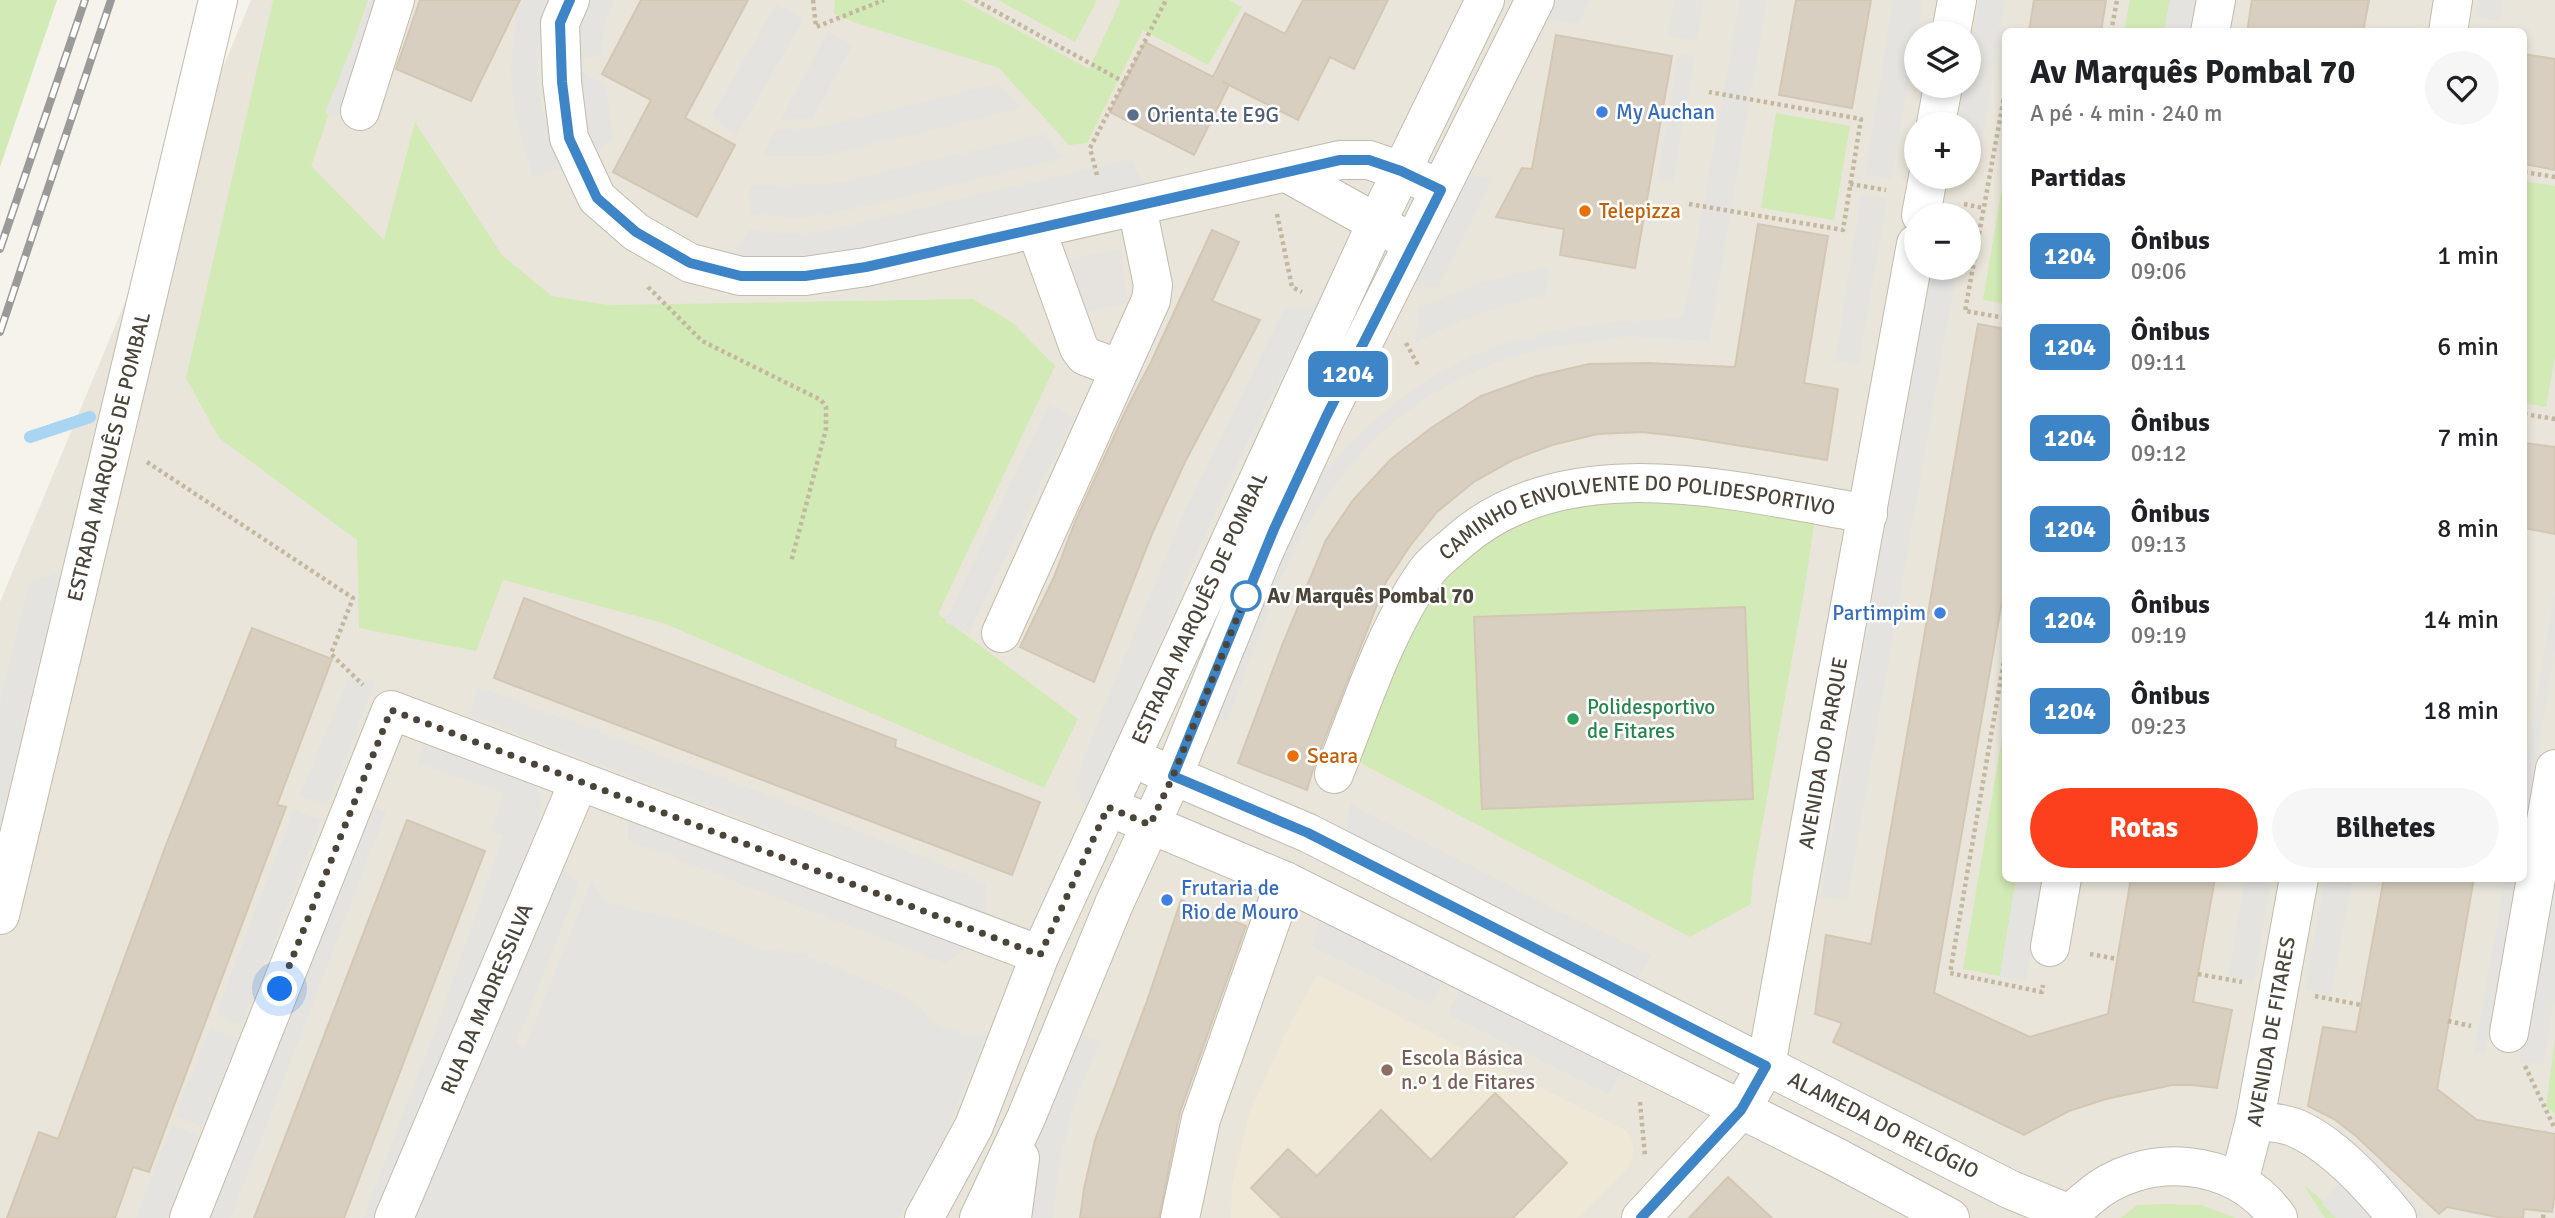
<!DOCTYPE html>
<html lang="pt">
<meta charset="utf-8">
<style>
body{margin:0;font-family:Signika,sans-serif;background:#f6f6f6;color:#202124;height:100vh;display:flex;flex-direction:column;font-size:26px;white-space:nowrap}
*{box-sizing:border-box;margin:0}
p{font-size:23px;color:#757577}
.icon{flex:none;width:38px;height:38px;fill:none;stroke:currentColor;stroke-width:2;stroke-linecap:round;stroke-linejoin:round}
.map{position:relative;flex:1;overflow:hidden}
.panel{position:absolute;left:2002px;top:28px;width:525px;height:854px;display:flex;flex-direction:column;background:#fff;border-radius:10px;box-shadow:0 4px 10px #0003}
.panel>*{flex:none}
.badge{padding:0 14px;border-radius:10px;font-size:24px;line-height:46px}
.fabs{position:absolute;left:1904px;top:21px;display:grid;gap:14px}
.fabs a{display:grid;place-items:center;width:77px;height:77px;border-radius:50%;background:#fff;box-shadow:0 4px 10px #0003;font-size:35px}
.you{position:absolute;width:35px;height:35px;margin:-18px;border:5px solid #fff;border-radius:50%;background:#1a73e8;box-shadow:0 0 0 10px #1a73e833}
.map>.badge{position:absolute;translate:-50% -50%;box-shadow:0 0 0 4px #fff}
h2{padding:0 28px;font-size:26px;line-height:63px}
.round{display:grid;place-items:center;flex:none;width:74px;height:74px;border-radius:37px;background:#f6f6f6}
.overview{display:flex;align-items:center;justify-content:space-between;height:119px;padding:0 28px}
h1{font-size:33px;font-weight:800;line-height:52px}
.cta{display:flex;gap:14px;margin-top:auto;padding:14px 28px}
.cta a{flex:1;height:80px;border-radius:42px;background:#fc3f1d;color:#fff;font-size:28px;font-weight:800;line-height:80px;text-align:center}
.cta a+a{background:#f6f6f6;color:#202124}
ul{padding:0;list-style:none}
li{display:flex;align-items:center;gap:21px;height:91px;padding:0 28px}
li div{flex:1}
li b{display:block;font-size:26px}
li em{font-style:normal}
li .badge{min-width:77px;font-weight:700;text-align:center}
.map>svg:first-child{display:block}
.residential{fill:#eae5da;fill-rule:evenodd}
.industrial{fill:#e6e2dd}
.education{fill:#efe8d6}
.green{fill:#d2eab5}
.parking{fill:#e5e3e0}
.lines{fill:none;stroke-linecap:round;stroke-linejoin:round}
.stream{stroke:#a9d4f2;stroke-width:12}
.building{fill:#d8cfc1;stroke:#d3c7b4;stroke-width:2}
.minor-casing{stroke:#c2bbae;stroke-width:40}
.path{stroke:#c4b79f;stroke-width:4.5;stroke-dasharray:3.5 3.5;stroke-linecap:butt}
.minor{stroke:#fff;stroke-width:38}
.rail-casing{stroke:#9a9a9a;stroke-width:8}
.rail{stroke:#fff;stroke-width:5;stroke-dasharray:16;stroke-linecap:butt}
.line-casing{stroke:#fff;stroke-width:16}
.line{stroke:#3d85c6;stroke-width:10}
.walk{stroke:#4b4439;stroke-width:7;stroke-dasharray:0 12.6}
.shop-dot{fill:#3f7fe0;stroke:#fff;stroke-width:2.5}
.service-dot{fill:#5c6f8a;stroke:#fff;stroke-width:2.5}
.food-dot{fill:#e8710a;stroke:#fff;stroke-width:2.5}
.stop-dot{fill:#fff;stroke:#3d85c6;stroke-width:3.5}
.leisure-dot{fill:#2e9e5b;stroke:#fff;stroke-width:2.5}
.education-dot{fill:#8d6e63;stroke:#fff;stroke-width:2.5}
.labels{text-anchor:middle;stroke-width:5;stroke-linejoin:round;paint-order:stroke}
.shop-label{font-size:21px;fill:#366cbe;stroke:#fff;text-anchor:start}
.service-label{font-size:21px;fill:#4e5e75;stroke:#fff;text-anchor:start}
.food-label{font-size:21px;fill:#c56008;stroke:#fff;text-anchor:start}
.street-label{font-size:21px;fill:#4b4439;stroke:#fff}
.stop-label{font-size:21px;font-weight:bold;fill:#4b4439;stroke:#fff;text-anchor:start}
.leisure-label{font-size:21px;fill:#27864d;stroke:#fff;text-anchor:start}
.education-label{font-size:21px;fill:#785e54;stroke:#fff;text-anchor:start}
</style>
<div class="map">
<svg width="2555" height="1218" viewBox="0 0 2555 1218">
<rect width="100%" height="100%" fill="#f6f3ec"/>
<!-- residential -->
<path class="residential" d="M251 0H2555V1218H0V602ZM2006 32H2524V878H2006ZM1916 33H1969V86H1916ZM1916 124H1969V177H1916ZM1916 215H1969V268H1916Z"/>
<!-- industrial -->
<path class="industrial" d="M1120 250 1128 303 1079 312 1070 258Z"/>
<!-- education -->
<path class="education" d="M1317 975 1625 1130 1630 1136 1634 1151 1628 1167 1578 1218H1231L1232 1186 1249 1114 1289 1026Z"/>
<!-- green -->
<g class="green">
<path d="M0 0H57L0 167Z"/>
<path d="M273 0H368L311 166 384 240 415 122 502 255 552 296 609 305 973 299 1013 323 1055 366 938 614 1078 719 1044 788 666 624 503 580 476 651 359 628 357 540 219 438 186 378Z"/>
<path d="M835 0H962L1089 69 1121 0H1229L1242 7 1208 65 1143 30 1087 143 1069 145 999 68 853 22 834 14Z"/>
<path d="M998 0H1097L1075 42Z"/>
<path d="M2130 0H2170L2164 31H2124Z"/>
<path d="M1776 113 1850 126 1834 220 1761 208Z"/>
<path d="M2005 170V304L1983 300Z"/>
<path d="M2524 181 2555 186V356L2546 407 2524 403Z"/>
<path d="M1592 498 1816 512 1804 592 1753 876 1751 904 1690 937 1351 758 1417 602 1486 533Z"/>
<path d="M2005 720 2006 878 2016 879 2000 976 1963 969Z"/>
<path d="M2555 1040V1114L2546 1106Z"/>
<path d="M2303 1184 2342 1218H2325Z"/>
<path d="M2165 1204 2201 1205 2236 1218H2121L2137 1205Z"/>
</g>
<!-- parking -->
<g class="parking">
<path d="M370 0H383L338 117 325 113Z"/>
<path d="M520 0H548L542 20 538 68 541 107 559 169 533 178 520 134 513 100 511 70 515 21Z"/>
<path d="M587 0H614L604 27 601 56 576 59 581 20Z"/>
<path d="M1556 0H1590L1578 24 1546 18Z"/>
<path d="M1674 0H1704L1697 40 1668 36Z"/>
<path d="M1740 0H1767L1709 341 1625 336 1540 349 1498 362 1463 377 1429 396 1397 419 1368 445 1343 474 1305 528 1282 576 1227 722 1213 716 1315 484 1343 450 1369 425 1403 397 1430 378 1467 358 1505 344 1567 328 1606 323 1683 318Z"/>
<path d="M1893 0H1923L1891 179 1865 175Z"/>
<path d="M1979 0H2005L1978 166 1969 165V124H1958L1964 86H1969V58Z"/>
<path d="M2170 0H2197L2192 31 2164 32Z"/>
<path d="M2478 0H2504L2500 22 2475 16Z"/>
<path d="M776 4 804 18 736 137 712 115Z"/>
<path d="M828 31 852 45 813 118 781 120Z"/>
<path d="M1678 53 1695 56 1673 182 1657 179Z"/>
<path d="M576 69 606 85 613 138 593 155 584 134Z"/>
<path d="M998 83 1021 108 823 156H762L776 130 821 127Z"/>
<path d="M1043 134 1064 158 835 213 799 218 750 214 749 186 838 183Z"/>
<path d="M1131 159 1144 185 834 259 782 263 734 256 749 230 790 234 825 231Z"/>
<path d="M1464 175 1493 178 1438 287 1407 284Z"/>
<path d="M1861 194 1887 199 1859 364 1835 361Z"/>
<path d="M1549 267 1545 296 1512 303 1469 317 1415 343 1419 307 1489 280Z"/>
<path d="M1931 268H1957L1847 901 1821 896Z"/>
<path d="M1285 307 1317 308 1243 451 1193 562 1088 813 1075 784 1100 716 1185 510Z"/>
<path d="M1049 404 1073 417 969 633 945 622Z"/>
<path d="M60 572 0 822V702L29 583Z"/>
<path d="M2555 591V652L2524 833V772Z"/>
<path d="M350 675 375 682 327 805 300 795Z"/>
<path d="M479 687 779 799 986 883V916L749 821 469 715Z"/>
<path d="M427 731 536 783 542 802 538 821 386 1218H363L439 1020 503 836 491 831 503 793 418 764Z"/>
<path d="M359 801 386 812 231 1218H198Z"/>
<path d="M1350 804 1565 914 1651 955 1637 979 1347 831Z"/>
<path d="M628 808 973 943 945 963 628 840Z"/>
<path d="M294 809 321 820 242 1025 216 1014Z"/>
<path d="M555 861 579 884 516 1044 524 1049 592 880 601 896 608 903 686 921 761 949 804 954 902 995 922 1009 929 1019 940 1027 985 1038 939 1148 898 1218H416Z"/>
<path d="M2555 863V998L2543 1065 2520 1061Z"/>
<path d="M2016 879H2044L2026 980 2000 976Z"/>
<path d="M2245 879H2271L2254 981 2228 977Z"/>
<path d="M2325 879H2352L2331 996 2305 989Z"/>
<path d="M2505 879H2516L2485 1054 2474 1053Z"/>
<path d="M1321 919 1443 982 1430 1005 1311 946Z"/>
<path d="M1460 991 1621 1071 1609 1094 1447 1014Z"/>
<path d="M210 1028 237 1038 202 1126 175 1116Z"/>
<path d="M1075 1033 1101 1041 1082 1083 1069 1121 1059 1167 1053 1218H1025L1030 1168 1046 1104Z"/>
<path d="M2315 1114 2343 1132 2367 1151 2413 1200 2425 1218H2410L2307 1122Z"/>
<path d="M172 1125 198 1135 166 1218H136Z"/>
<path d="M2338 1184 2364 1207 2373 1218H2336L2322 1204Z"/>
</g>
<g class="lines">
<!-- stream -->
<path class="stream" d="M30 437 90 417"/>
</g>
<!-- building -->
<g class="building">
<path d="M420 0H520L471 101 396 69Z"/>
<path d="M641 0H748L685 118 735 145 697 217 613 172 651 100 602 74Z"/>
<path d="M1303 0H1388L1354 69 1330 57 1298 120 1223 82 1229 85 1194 155 1110 112 1145 42 1213 77 1245 13 1285 34Z"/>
<path d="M1796 0H1871L1852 108 1779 95Z"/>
<path d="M2034 0H2106L2101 32H2029Z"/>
<path d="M2252 0H2369L2363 32H2247Z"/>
<path d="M1556 35 1672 56 1635 268 1560 255 1564 229 1496 217 1522 168 1532 169Z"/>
<path d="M2524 54 2555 59V170L2524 164Z"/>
<path d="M1758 224 1828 236 1804 383 1838 389 1827 460 1686 437 1642 432 1598 434 1552 445 1513 460 1475 481 1437 512 1410 546 1386 582 1314 766 1307 790 1238 763 1283 643 1326 540 1353 500 1391 459 1431 428 1481 396 1537 376 1589 364 1647 363 1735 367Z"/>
<path d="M1212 230 1239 242 1212 301 1260 320 1185 462 1152 534 1094 682 1020 647 1054 577 1075 522 1126 410 1151 362Z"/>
<path d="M1978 324 2006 329V578L1934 993 2030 1037 2108 1014 2131 878H2215L2193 1002 2232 1010 2217 1088 2192 1085H2172L2106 1099 2069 1111 2024 1135 1833 1042 1842 1023 1815 1014 1826 935 1871 944Z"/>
<path d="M2524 443 2555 447V534L2524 528Z"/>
<path d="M524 598 896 740 895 747 1040 802 1012 875 494 678Z"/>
<path d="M1745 607 1753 799 1482 809 1474 617Z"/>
<path d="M252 628 332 659 277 805 286 807 149 1172 133 1167 115 1218H7L39 1132 58 1139 166 845Z"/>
<path d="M407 820 485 851 424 1009 344 1218H254Z"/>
<path d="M2384 878H2474L2437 1089 2477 1120 2555 1134V1193L2552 1212 2524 1209 2523 1218H2502L2447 1207 2439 1214 2356 1136 2334 1119 2308 1106 2323 1027 2356 1032Z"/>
<path d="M1181 900 1246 926 1180 1112 1159 1218H1080L1084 1189 1095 1140 1147 1001Z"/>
<path d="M1495 1093 1567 1163 1513 1218H1282L1251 1188 1288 1149 1317 1176 1381 1110 1431 1160Z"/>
<path d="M1728 1177 1772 1218H1689Z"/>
</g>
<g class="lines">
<!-- minor casing -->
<g class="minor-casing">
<g id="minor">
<path d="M570 0 560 23 562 82 569 138 597 198 636 232 690 263 741 276H805L866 267 1340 160H1369L1401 171 1423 181"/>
<path d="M2210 32 2216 0"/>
<path d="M2448 32 2453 0"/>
<path d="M1951 33 1957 0"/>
<path d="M360 111 395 0"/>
<path d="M1936 124 1943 86"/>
<path d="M1287 173 1398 235"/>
<path d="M1921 215 1928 177"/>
<path d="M1036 229 1079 348 1085 356 1120 369"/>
<path d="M1001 633 1151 300 1153 285 1137 207"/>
<path id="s1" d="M1151 766 1308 833 2011 1190 2070 1214"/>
<path id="s2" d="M1334 774C1361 707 1385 629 1427 571 1435 560 1448 551 1458 542 1567 445 1739 492 1868 514"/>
<path d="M1126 814 1285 881 1836 1157 1950 1218"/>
<path id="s3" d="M0 915C71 609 146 305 218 0"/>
<path d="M2050 947 2062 878"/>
<path d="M2509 1033 2555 769"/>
<path d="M2255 1120C2267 1122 2281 1123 2293 1127 2331 1142 2371 1186 2397 1218"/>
<path id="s4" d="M2239 1182 2255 1120 2299 878"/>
<path d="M189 1218 391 710 1040 955"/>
<path id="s5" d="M394 1218 579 781"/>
<path id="s6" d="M924 1218 974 1126 1040 955 1376 224 1485 0"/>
<path d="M979 1218 1026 1118 1114 904 1173 776 1264 552 1326 417 1535 0"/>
<path d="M1012 1218 1020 1158"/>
<path d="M1180 1218 1201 1119 1285 881"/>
<path id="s7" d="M1641 1218 1741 1110 1766 1066 1916 244"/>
<path d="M2068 1218C2073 1210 2080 1205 2087 1199 2141 1150 2236 1156 2278 1218"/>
</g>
</g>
<!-- path -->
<g class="path">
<path d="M813 0 816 27 884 0"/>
<path d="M975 0 1124 82"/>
<path d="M2111 32 2117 0"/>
<path d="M2006 86 1965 311 2006 318"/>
<path d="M2524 172 2555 177"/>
<path d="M1097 175 1090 148 1166 0"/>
<path d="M1850 184 1886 190"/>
<path d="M1689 204 1843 230 1861 119 1709 92"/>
<path d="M1964 204 1983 208"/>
<path d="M1277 214 1292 287 1302 292"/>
<path d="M648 287 702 341 821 400 826 407V429L791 562"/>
<path d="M1406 343 1419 367"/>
<path d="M2524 414 2555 419V416"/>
<path d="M147 462 353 598 331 654 363 685"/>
<path d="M2006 649 1950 973 2042 992 2043 985"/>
<path d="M2090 954 2117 959"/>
<path d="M2198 974 2242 982"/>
<path d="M2315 996 2361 1005"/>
<path d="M2448 1021 2471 1026"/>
<path d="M2525 1066 2555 1129"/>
<path d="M1640 1102 1645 1156"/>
<path d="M2543 1218 2544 1212"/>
</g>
<!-- minor -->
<use href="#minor" class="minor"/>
<!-- rail casing -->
<g class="rail-casing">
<g id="rail">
<path d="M0 249 85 0"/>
<path d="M0 332 111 0"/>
</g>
</g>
<!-- rail -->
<use href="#rail" class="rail"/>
</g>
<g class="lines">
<!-- line casing -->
<g class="line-casing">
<path id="line" d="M570 0 560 23 562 82 569 138 597 198 636 232 690 263 741 276H805L866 267 1340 160H1369L1401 171 1441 190 1326 417 1274 529 1173 776 1308 833 1766 1066 1741 1110 1641 1218"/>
</g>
<!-- line -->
<use href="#line" class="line"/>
<!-- walk -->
<path class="walk" d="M280 989 391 710 1040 955 1108 807 1150 825 1173 776 1246 596"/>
</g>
<!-- markers -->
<g class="shop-dot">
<circle cx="1602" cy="112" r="7"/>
<circle cx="1940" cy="613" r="7"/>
<circle cx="1167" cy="900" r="7"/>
</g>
<circle class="service-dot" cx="1133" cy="115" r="7"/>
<g class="food-dot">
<circle cx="1585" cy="211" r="7"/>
<circle cx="1293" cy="756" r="7"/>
</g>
<circle class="stop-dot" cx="1246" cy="596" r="14"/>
<circle class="leisure-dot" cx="1573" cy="719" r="7"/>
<circle class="education-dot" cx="1387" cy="1070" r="7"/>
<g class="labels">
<!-- shop labels -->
<g class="shop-label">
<text x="1616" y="119">My Auchan</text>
<text x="1926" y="620" text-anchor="end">Partimpim</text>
<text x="1181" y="895">Frutaria de<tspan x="1181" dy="24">Rio de Mouro</tspan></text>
</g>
<!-- service labels -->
<g class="service-label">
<text x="1147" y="122">Orienta.te E9G</text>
</g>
<!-- food labels -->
<g class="food-label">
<text x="1599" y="218">Telepizza</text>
<text x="1307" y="763">Seara</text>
</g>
<!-- street labels -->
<g class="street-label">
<text dy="7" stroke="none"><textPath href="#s3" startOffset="471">ESTRADA MARQUÊS DE POMBAL</textPath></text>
<text dy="7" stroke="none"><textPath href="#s2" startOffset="452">CAMINHO ENVOLVENTE DO POLIDESPORTIVO</textPath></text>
<text dy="7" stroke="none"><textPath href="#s6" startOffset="670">ESTRADA MARQUÊS DE POMBAL</textPath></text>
<text dy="7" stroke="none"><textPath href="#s7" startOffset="516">AVENIDA DO PARQUE</textPath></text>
<text dy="7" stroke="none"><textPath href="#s5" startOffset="238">RUA DA MADRESSILVA</textPath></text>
<text dy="7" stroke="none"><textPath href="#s4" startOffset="154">AVENIDA DE FITARES</textPath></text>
<text dy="7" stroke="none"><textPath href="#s1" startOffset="816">ALAMEDA DO RELÓGIO</textPath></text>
</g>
<!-- stop labels -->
<g class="stop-label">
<text x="1267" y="603">Av Marquês Pombal 70</text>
</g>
<!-- leisure labels -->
<g class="leisure-label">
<text x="1587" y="714">Polidesportivo<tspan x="1587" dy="24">de Fitares</tspan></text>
</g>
<!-- education labels -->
<g class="education-label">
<text x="1401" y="1065">Escola Básica<tspan x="1401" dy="24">n.º 1 de Fitares</tspan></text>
</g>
</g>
</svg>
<div class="fabs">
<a><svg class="icon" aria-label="layers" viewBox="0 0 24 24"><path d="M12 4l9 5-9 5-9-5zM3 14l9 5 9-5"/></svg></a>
<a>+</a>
<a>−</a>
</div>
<div class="you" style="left:280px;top:989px"></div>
<b class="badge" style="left:1348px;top:374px;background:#3d85c6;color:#fff">1204</b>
<section class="panel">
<div class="overview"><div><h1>Av Marquês Pombal 70</h1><p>A pé · 4 min · 240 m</p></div><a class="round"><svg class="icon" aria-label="heart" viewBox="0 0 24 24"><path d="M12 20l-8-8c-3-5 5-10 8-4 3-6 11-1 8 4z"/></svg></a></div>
<h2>Partidas</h2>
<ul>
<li><span class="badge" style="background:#3d85c6;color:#fff">1204</span><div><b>Ônibus</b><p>09:06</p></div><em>1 min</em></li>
<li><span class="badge" style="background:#3d85c6;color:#fff">1204</span><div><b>Ônibus</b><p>09:11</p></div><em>6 min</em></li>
<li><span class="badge" style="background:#3d85c6;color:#fff">1204</span><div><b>Ônibus</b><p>09:12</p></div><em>7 min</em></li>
<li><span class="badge" style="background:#3d85c6;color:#fff">1204</span><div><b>Ônibus</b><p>09:13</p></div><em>8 min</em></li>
<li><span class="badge" style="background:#3d85c6;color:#fff">1204</span><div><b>Ônibus</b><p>09:19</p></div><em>14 min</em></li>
<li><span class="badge" style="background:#3d85c6;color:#fff">1204</span><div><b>Ônibus</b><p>09:23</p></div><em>18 min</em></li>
</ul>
<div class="cta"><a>Rotas</a><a>Bilhetes</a></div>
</section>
</div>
